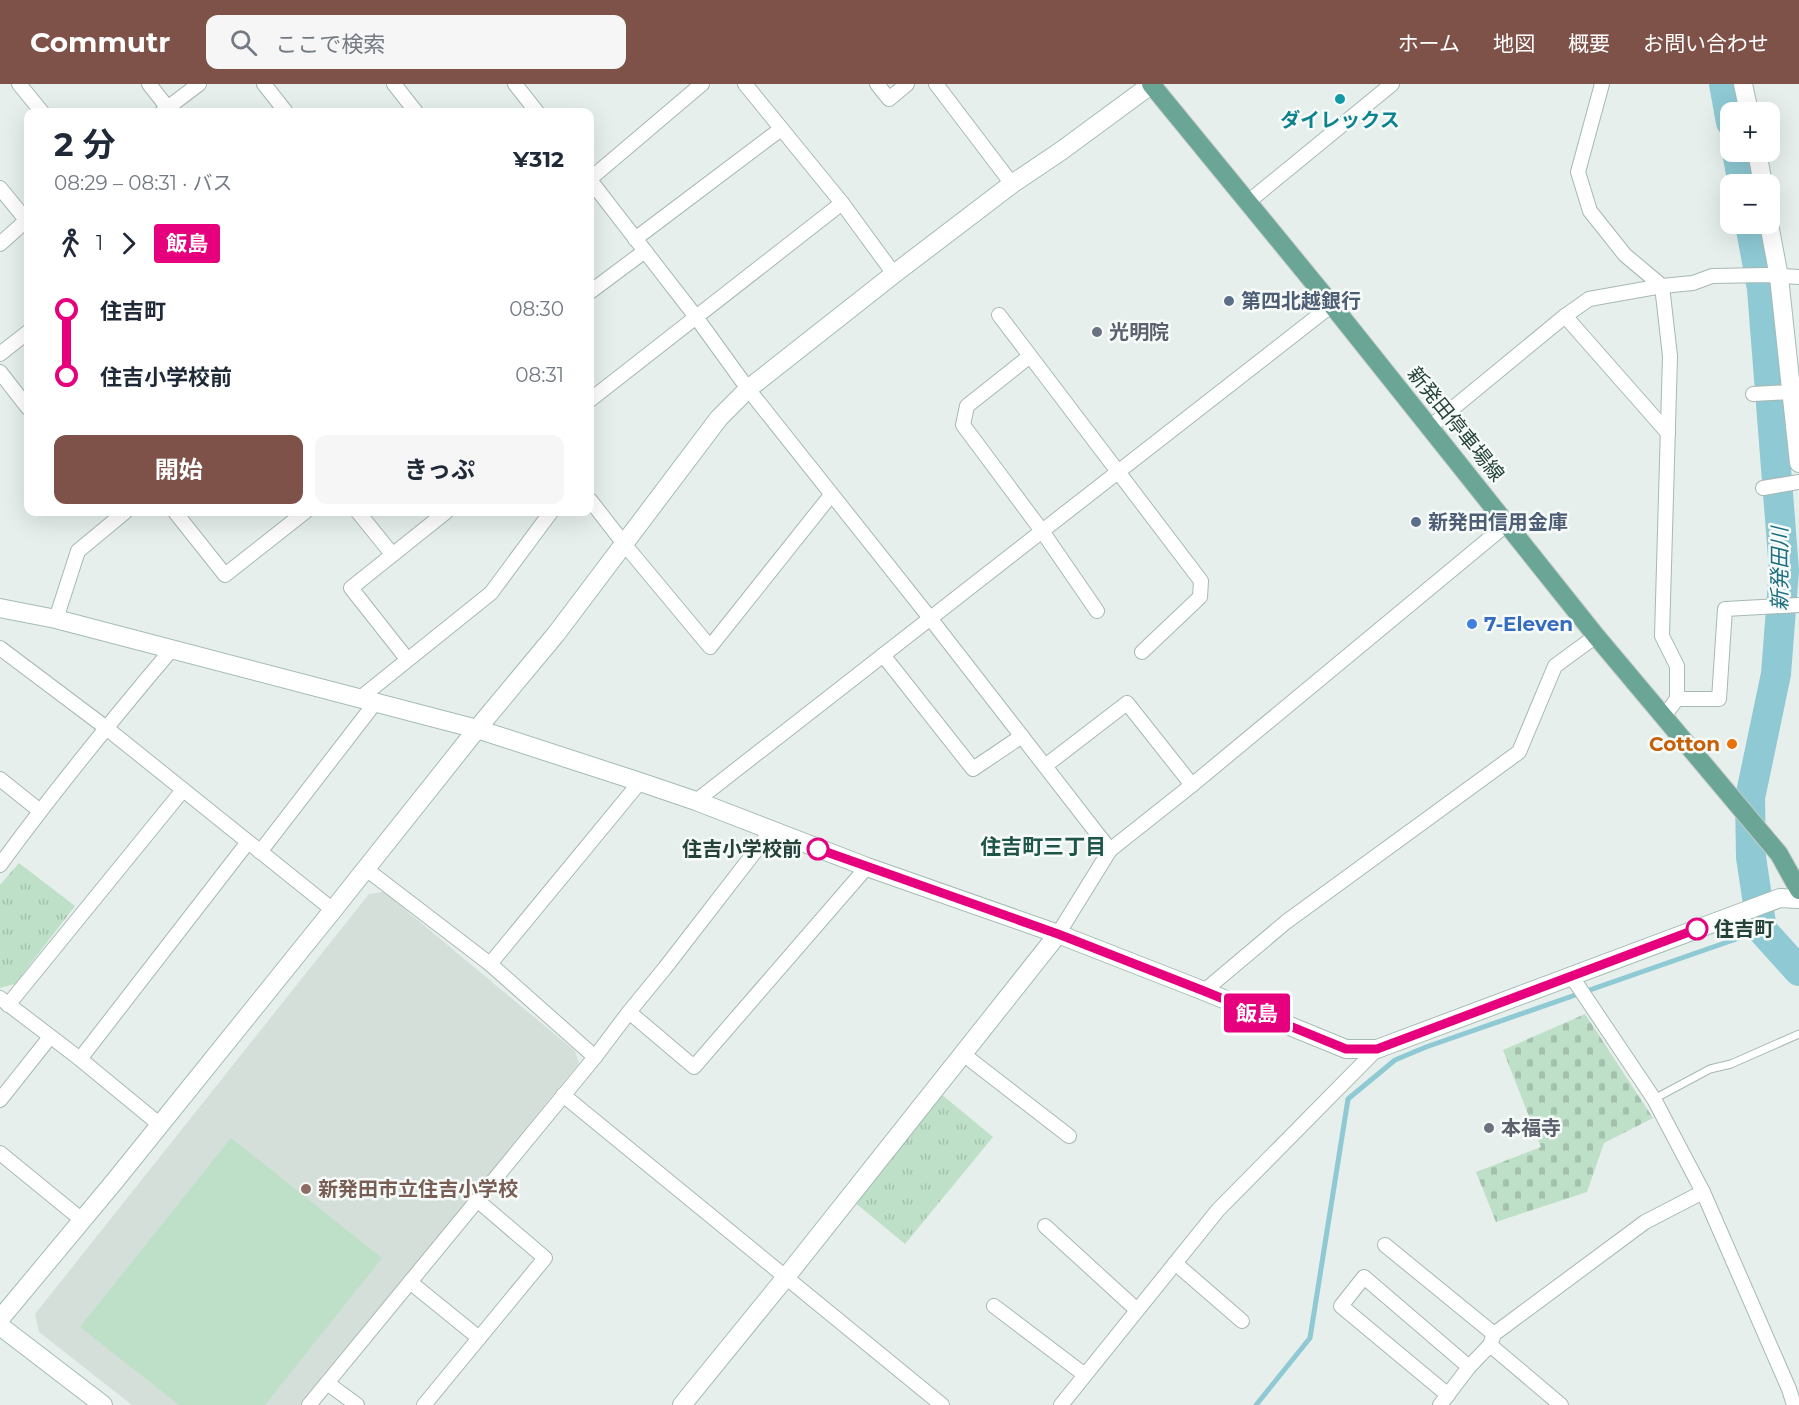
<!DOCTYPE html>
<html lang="ja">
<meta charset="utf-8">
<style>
body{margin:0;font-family:Montserrat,"Noto Sans JP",sans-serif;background:#f6f6f7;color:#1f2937;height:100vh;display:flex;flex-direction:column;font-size:22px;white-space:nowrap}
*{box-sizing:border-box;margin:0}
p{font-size:20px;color:#747a83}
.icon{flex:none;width:33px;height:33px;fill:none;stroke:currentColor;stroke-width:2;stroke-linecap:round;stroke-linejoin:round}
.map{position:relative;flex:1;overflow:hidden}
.panel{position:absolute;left:24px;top:24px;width:570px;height:408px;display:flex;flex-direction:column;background:#fff;border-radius:12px;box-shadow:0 6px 24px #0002}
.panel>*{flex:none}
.badge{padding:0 12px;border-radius:4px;font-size:21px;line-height:39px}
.fabs{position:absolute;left:1720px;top:18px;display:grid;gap:12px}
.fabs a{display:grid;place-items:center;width:60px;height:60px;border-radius:12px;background:#fff;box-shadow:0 6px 24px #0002;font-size:30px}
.map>.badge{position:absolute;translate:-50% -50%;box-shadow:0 0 0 3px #fff}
.legs{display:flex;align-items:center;gap:9px;height:66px;padding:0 30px;font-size:20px}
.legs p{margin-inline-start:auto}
.overview{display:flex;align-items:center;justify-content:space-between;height:102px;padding:0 30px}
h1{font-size:33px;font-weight:700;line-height:45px}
.button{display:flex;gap:12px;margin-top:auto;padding:12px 30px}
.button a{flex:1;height:69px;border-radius:12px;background:#7f5249;color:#fff;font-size:24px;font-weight:700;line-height:69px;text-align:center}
.button a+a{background:#f6f6f7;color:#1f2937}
ul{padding:0 30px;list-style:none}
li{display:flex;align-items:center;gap:21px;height:66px;font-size:22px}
li i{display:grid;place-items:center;width:9px;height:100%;margin:0 8px;background:currentColor}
li i::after{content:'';width:15px;height:15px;margin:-8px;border:4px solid;border-radius:50%;background:#fff}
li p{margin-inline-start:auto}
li:first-child i{background:linear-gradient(#0000 50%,currentColor 0)}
li:last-child i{background:linear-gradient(currentColor 50%,#0000 0)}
header{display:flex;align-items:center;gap:36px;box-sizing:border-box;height:84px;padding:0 30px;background:#7f5249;color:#fff}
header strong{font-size:28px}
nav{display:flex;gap:33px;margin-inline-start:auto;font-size:21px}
.search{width:420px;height:54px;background:#f6f6f7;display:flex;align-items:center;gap:15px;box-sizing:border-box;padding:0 21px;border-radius:12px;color:#747a83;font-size:22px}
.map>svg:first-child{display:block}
.built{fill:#d4dfda}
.grass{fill:#bfe0c8}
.cemetery{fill:url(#cemetery-stones)}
.park{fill:url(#park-tufts)}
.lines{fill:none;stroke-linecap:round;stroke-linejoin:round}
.stream{stroke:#8ec9d4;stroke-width:5}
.river{stroke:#8ec9d4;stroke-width:30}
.lane-casing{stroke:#a8b8b2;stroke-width:9}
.street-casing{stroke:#a8b8b2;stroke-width:16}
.secondary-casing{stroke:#a4bbb3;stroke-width:20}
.primary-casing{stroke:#c2cac8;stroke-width:20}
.lane{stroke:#fff;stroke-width:7}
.street{stroke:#fff;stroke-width:14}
.secondary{stroke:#fff;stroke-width:18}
.primary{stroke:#6aa596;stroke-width:18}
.line-1-casing{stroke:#fff;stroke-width:14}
.line-1{stroke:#e6007e;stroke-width:9}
.culture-dot{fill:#0f9aa8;stroke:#f7fbf9;stroke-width:2}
.service-dot{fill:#5c6f8a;stroke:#f7fbf9;stroke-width:2}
.worship-dot{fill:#6b7280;stroke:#f7fbf9;stroke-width:2}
.shop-dot{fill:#3f7fe0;stroke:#f7fbf9;stroke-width:2}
.food-dot{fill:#e8710a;stroke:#f7fbf9;stroke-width:2}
.stop-1-dot{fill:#fff;stroke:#e6007e;stroke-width:3}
.education-dot{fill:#8d6e63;stroke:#f7fbf9;stroke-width:2}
.labels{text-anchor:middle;stroke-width:5;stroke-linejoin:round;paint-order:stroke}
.culture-label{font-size:20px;font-weight:bold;fill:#0d838f;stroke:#f7fbf9}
.service-label{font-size:20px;font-weight:bold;fill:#4e5e75;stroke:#f7fbf9;text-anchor:start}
.worship-label{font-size:20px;font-weight:bold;fill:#5b616d;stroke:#f7fbf9;text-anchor:start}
.street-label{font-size:20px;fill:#24423a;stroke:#f7fbf9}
.shop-label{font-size:20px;font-weight:bold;fill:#366cbe;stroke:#f7fbf9;text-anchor:start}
.food-label{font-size:20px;font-weight:bold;fill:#c56008;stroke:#f7fbf9;text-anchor:end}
.stop-label{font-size:20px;font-weight:bold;fill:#24423a;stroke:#f7fbf9;text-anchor:end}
.education-label{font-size:20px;font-weight:bold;fill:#785e54;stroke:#f7fbf9;text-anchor:start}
.water-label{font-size:21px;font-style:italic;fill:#1c6f80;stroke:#f7fbf9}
.neighbourhood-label{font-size:21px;font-weight:bold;fill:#1f5548;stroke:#f7fbf9}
</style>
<header>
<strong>Commutr</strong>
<div class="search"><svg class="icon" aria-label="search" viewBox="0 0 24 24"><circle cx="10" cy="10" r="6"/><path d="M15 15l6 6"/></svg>ここで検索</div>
<nav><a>ホーム</a><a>地図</a><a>概要</a><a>お問い合わせ</a></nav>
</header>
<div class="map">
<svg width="1799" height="1321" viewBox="0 0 1799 1321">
<defs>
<pattern id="cemetery-stones" width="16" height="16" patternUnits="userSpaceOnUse" patternTransform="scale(1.5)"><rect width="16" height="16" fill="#bfe0c8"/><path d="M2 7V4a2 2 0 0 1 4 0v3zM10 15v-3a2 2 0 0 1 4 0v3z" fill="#a4c1ad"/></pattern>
<pattern id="park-tufts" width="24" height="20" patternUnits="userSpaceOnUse" patternTransform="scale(1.5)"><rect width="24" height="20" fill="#bfe0c8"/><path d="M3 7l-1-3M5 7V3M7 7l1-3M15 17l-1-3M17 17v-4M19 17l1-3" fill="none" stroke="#a4c1ad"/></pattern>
</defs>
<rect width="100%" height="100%" fill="#e6efeb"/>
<!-- built -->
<path class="built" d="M384 808 575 967 579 979 300 1321H132L39 1248 35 1230 369 810Z"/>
<!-- grass -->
<path class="grass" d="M231 1054 382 1174 265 1321H179L80 1243Z"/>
<!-- cemetery -->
<path class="cemetery" d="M1585 930 1653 1034 1604 1059 1587 1108 1496 1138 1476 1088 1541 1063 1503 966Z"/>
<!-- park -->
<g class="park">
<path d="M19 779 75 822 15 900 0 904V801Z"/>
<path d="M941 1010 993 1053 905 1160 853 1117Z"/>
</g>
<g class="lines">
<!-- stream -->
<path class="stream" d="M1256 1321 1310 1254 1348 1015 1395 976 1426 963 1762 846"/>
<!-- river -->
<g class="river">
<path d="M1724 0 1731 38"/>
<path d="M1737 68 1743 100"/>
<path d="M1750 140 1762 205 1784 486 1776 590 1750 714 1751 773 1762 846 1799 887"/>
</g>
<!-- lane casing -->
<g class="lane-casing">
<path id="lane" d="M1654 1015 1710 985 1731 980 1799 950"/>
</g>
<!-- street casing -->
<g class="street-casing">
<g id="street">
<path d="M19 0 42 28"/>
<path d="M149 0 171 28"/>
<path d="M264 0 286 28"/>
<path d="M394 0 416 28"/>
<path d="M515 0 537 28"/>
<path d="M745 0 842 119 894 190"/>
<path d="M877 0 889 15 907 0"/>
<path d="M936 0 1012 100"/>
<path d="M1602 0 1578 88 1590 127 1625 171 1662 202 1670 272 1662 552 1677 582V615L1664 632"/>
<path d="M162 28 199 0"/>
<path d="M590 95 702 0"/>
<path d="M590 96 696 233 748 305 930 534 1110 766"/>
<path d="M0 104 27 137"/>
<path d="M1248 118 1392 0"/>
<path d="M635 155 781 45"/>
<path d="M0 160 28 135"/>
<path d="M590 208 645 167"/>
<path d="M999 231 1201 497 1200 513 1142 568"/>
<path d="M1565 232 1668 349"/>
<path d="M0 270 28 248"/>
<path d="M1030 272 967 322 963 341 1042 447 1097 527"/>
<path d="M0 288 28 324"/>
<path d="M1753 310 1790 308"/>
<path d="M590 316 842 119"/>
<path d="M1430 343 1565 232 1589 215 1662 202 1693 199 1712 192 1766 191 1799 193"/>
<path d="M1763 404 1799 398"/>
<path d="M590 416 625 461 710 563 831 411"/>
<path d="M175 428 225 491 305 428"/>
<path d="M358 428 392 470"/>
<path d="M56 535 78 467 125 428"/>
<path d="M0 564 105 643 333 826"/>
<path d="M883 571 973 685 1022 652"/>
<path d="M407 575 351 504 446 428"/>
<path d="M359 615 491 509 551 428"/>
<path d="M1677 615H1719L1725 525 1799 521"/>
<path d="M1045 682 1127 619 1192 701"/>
<path d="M0 695 40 727"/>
<path d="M696 717 1332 221"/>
<path d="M260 768 375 619"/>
<path d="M0 781C54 707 112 636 172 565"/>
<path d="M366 785 490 880 595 973"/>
<path d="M1058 850 1110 766 1192 701 1507 440"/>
<path d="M490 880 640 698"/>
<path d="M1572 893 1654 1015 1703 1108 1789 1305 1794 1321"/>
<path d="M1204 907 1286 838 1519 668 1555 582 1596 552"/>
<path d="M0 914 80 975 159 1040"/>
<path d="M8 921 183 706"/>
<path d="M629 928 694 983 867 783"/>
<path d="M963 970 1069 1052"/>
<path d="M80 975 248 758"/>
<path d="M563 1011 942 1321"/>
<path d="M0 1016 50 953"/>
<path d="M0 1069 82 1136"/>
<path d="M1045 1142 1137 1226"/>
<path d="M1385 1161 1494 1250"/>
<path d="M1175 1179 1242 1237"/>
<path d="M410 1198 479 1254"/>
<path d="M994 1222 1085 1291"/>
<path d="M1490 1261 1561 1321"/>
<path d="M327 1299 357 1321"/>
<path d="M1448 1311 1341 1222 1364 1193 1469 1283"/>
<path d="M309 1321 595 973 629 928 665 884 771 747"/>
<path d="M424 1321 545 1174 477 1116"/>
<path d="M1061 1321 1218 1126 1377 965"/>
<path d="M1440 1321 1469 1283 1490 1261 1494 1250 1645 1138 1703 1108"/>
</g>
</g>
<!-- secondary casing -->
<g class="secondary-casing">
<g id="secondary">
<path d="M1743 0 1749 28"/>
<path d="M1757 68 1763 100"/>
<path d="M1769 140 1779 193 1799 379"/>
<path d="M0 524 56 535 477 645 640 698 696 717 867 783 1058 850 1204 907 1346 965H1377L1780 814 1799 815"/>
<path d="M0 1235 114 1098 333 826 477 645 556 550 719 334 748 305 894 190 1012 100 1061 67 1152 0"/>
<path d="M0 1242 103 1321"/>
<path d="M682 1321 786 1193 1058 850"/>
</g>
</g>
<!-- primary casing -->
<g class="primary-casing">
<path id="primary" d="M1151 0 1332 221 1596 552 1779 770 1799 806"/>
</g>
<!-- lane -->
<use href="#lane" class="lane"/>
<!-- street -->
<use href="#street" class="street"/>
<!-- secondary -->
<use href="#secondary" class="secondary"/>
<!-- primary -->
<use href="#primary" class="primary"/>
</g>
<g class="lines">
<!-- line-1 casing -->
<g class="line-1-casing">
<path id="line-1" d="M818 765 1058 850 1204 907 1346 965H1377L1697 845"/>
</g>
<!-- line-1 -->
<use href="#line-1" class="line-1"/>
</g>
<!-- markers -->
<circle class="culture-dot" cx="1340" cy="15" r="6"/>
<g class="service-dot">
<circle cx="1229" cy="217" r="6"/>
<circle cx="1416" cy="438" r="6"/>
</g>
<g class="worship-dot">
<circle cx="1097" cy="248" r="6"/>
<circle cx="1489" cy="1044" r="6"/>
</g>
<circle class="shop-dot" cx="1472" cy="540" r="6"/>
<circle class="food-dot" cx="1732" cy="660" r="6"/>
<g class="stop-1-dot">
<circle cx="818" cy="765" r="10"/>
<circle cx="1697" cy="845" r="10"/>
</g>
<circle class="education-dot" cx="306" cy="1105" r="6"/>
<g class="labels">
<!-- culture labels -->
<g class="culture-label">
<text x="1340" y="43">ダイレックス</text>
</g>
<!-- service labels -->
<g class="service-label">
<text x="1241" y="224">第四北越銀行</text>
<text x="1428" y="445">新発田信用金庫</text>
</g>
<!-- worship labels -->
<g class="worship-label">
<text x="1109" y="255">光明院</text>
<text x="1501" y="1051">本福寺</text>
</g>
<!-- street labels -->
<g class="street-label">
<text transform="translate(1456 340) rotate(51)" y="7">新発田停車場線</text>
</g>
<!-- shop labels -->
<g class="shop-label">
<text x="1484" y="547">7-Eleven</text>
</g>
<!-- food labels -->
<g class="food-label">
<text x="1720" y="667">Cotton</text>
</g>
<!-- stop labels -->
<g class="stop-label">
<text x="802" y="772">住吉小学校前</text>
<text x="1714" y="852" text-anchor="start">住吉町</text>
</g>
<!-- education labels -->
<g class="education-label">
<text x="318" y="1112">新発田市立住吉小学校</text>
</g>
<!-- water labels -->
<g class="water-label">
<text transform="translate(1780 485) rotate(-90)" y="7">新発田川</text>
</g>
<!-- neighbourhood labels -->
<g class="neighbourhood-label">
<text x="1043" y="770">住吉町三丁目</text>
</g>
</g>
</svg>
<div class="fabs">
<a>+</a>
<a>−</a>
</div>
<b class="badge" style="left:1257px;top:929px;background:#e6007e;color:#fff">飯島</b>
<section class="panel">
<div class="overview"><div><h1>2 分</h1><p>08:29 – 08:31 · バス</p></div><b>¥312</b></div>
<div class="legs"><svg class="icon" aria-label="walk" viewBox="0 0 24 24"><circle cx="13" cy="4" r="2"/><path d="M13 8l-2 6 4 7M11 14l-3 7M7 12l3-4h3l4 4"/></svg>1<svg class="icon" aria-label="forward" viewBox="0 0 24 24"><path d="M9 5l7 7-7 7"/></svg><b class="badge" style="background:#e6007e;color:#fff">飯島</b></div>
<ul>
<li><i style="color:#e6007e"></i><b>住吉町</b><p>08:30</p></li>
<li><i style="color:#e6007e"></i><b>住吉小学校前</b><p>08:31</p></li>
</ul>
<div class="button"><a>開始</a><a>きっぷ</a></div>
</section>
</div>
